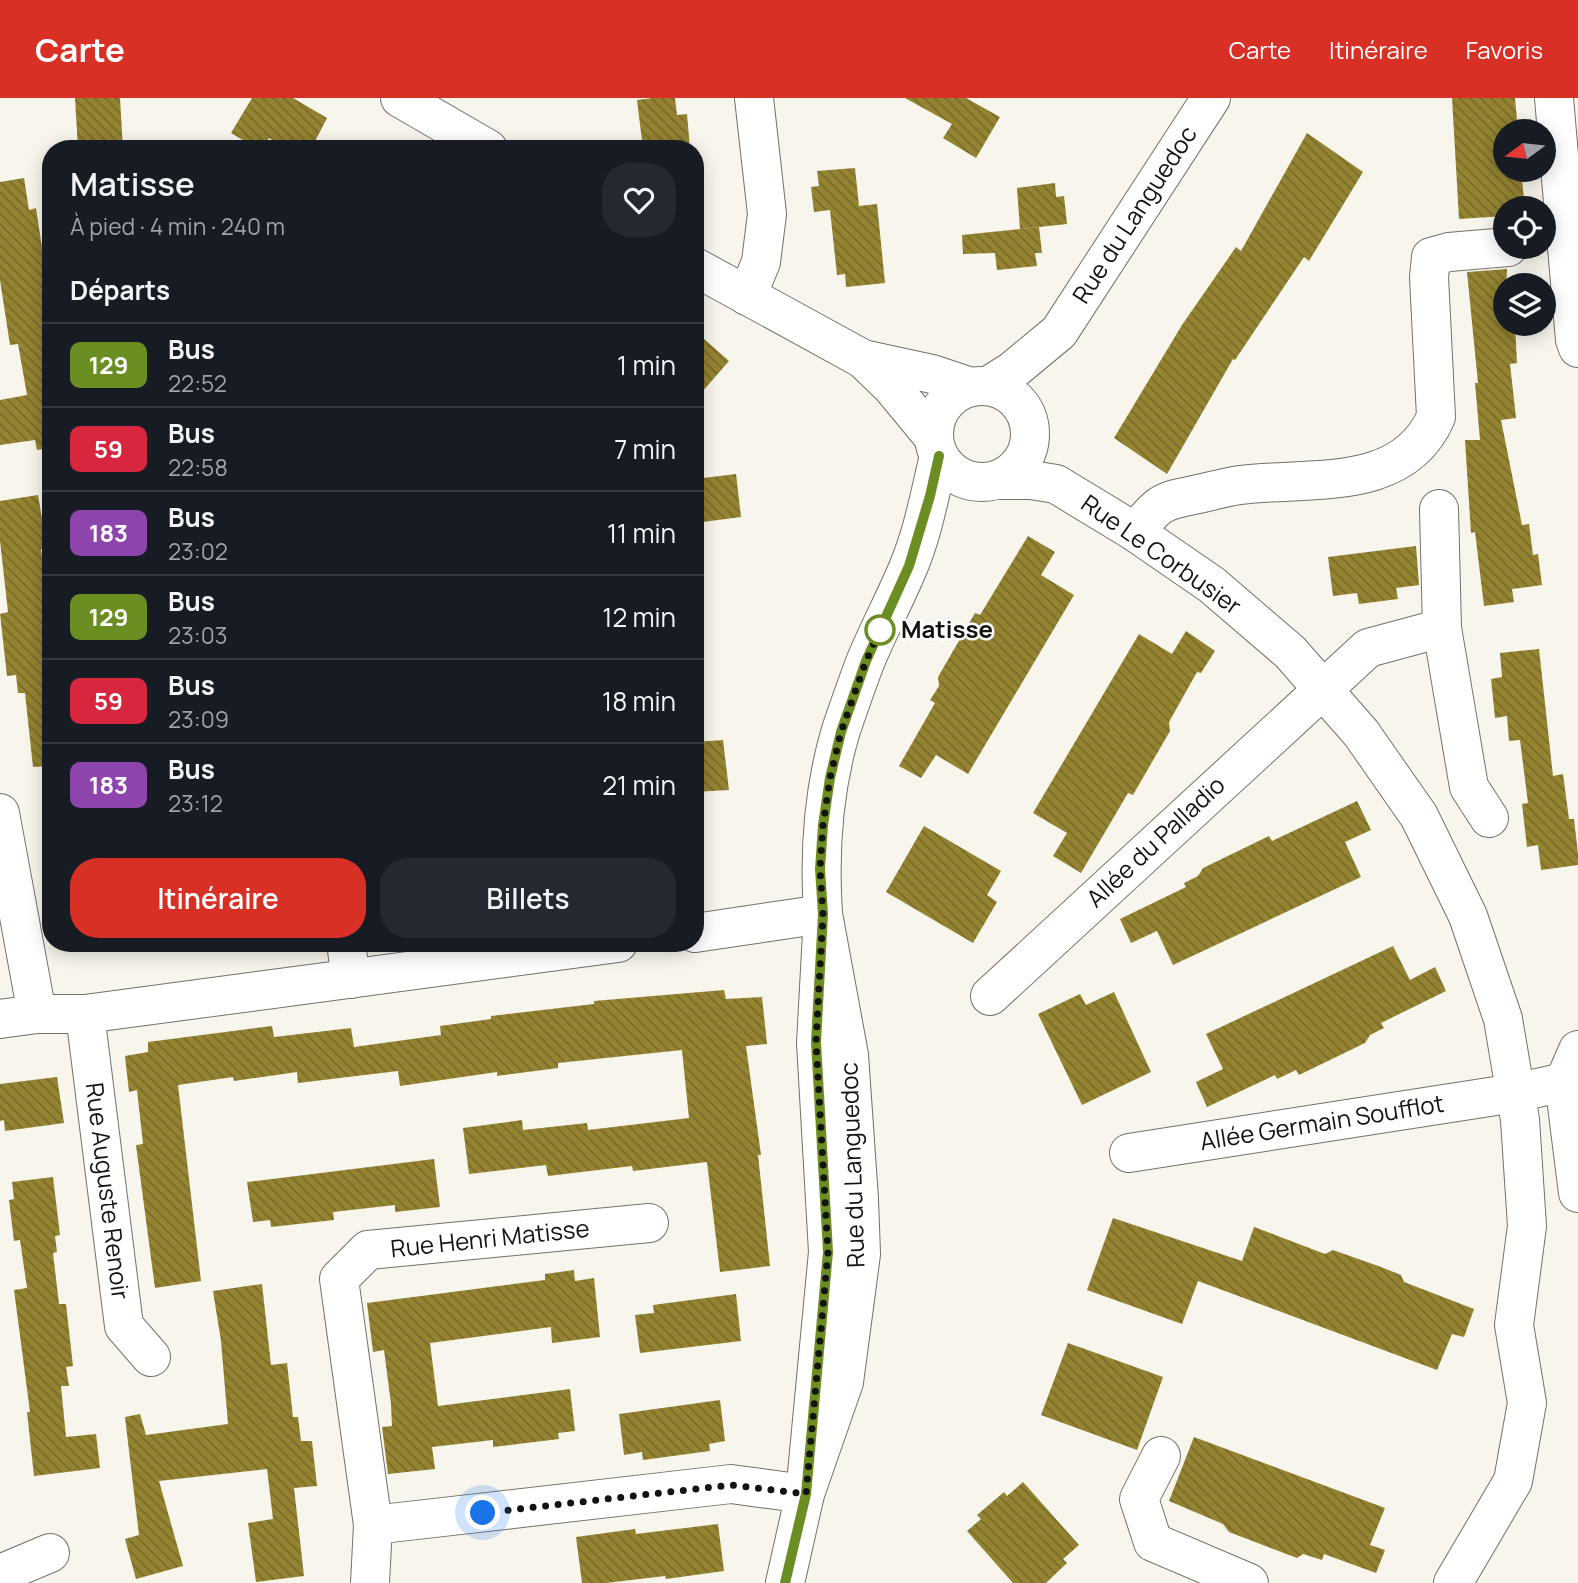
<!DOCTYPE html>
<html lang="fr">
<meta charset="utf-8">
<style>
body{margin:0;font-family:Manrope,sans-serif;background:#242831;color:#f1f3f6;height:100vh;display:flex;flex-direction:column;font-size:26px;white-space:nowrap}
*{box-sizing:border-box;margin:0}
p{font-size:23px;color:#9ea1a6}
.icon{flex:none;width:38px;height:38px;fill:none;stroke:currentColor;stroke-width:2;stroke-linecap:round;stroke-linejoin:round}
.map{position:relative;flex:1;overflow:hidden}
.details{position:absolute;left:42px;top:42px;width:662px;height:812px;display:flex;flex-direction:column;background:#171b24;border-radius:28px;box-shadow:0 4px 18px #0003}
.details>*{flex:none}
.badge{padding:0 14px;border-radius:10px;font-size:24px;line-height:46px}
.needle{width:46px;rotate:255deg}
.buttons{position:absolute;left:1493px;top:21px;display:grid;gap:14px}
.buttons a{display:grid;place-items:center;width:63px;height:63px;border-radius:50%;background:#171b24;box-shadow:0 4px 18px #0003;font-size:35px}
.you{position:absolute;width:35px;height:35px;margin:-18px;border:5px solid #fff;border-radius:50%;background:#1a73e8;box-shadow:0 0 0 10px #1a73e833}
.map>.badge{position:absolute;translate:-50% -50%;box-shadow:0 0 0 4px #fff}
h2{padding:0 28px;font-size:26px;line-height:63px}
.round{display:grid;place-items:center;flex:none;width:74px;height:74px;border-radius:28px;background:#242831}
.headline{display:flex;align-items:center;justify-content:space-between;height:119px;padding:0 28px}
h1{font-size:33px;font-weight:600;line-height:52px}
.primary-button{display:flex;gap:14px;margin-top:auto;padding:14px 28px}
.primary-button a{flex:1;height:80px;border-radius:28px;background:#d93025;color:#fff;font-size:28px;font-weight:600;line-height:80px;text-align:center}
.primary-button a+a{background:#242831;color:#f1f3f6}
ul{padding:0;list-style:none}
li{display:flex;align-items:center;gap:21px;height:84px;padding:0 28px;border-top:2px solid #363941}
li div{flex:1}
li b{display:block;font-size:26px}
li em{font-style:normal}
li .badge{min-width:77px;font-weight:700;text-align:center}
header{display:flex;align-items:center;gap:42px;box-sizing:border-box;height:98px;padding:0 35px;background:#d93025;color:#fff}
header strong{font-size:33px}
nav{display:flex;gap:38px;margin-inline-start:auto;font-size:24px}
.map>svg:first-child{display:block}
.building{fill:url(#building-back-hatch)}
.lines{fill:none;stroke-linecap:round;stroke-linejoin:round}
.minor-casing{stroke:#737168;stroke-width:40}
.minor{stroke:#fff;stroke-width:38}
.line-casing{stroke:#fff;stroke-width:16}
.line{stroke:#6b8e23;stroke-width:10}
.walk{stroke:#141310;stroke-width:7;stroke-dasharray:0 12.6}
.stop-dot{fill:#fff;stroke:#6b8e23;stroke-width:3.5}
.labels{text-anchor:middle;stroke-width:5;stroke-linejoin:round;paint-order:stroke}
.street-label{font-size:24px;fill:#141310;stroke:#fff}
.stop-label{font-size:24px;font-weight:bold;fill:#141310;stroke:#fff;text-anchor:start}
</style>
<header>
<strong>Carte</strong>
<nav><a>Carte</a><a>Itinéraire</a><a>Favoris</a></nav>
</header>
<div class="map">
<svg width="1578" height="1485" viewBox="0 0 1578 1485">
<defs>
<pattern id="building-back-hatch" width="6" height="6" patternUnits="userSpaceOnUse" patternTransform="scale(1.75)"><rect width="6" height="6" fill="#948432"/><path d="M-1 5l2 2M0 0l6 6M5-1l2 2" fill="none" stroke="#786b29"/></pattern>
</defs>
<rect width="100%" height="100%" fill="#f8f6ec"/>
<!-- building -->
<g class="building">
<path d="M75 0H120L123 51H78Z"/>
<path d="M252 0H293L327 20 312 49 286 50 269 40 262 51H258L231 35Z"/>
<path d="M653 0H675L677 17 687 16 690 51H643L637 2Z"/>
<path d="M905 0H966L1000 19 976 60 943 40 952 26Z"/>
<path d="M1452 0H1515L1518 33H1505V72H1521L1525 110H1505V118L1459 121Z"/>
<path d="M1307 35 1363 74 1309 163 1304 159 1235 262 1233 261 1167 376 1114 340 1182 227 1236 149 1241 153Z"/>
<path d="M855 70 859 108 877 106 885 185 846 189 845 176 837 177 830 112 814 114 811 89 819 88 817 73Z"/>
<path d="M24 80 29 112 36 110 51 209V350L37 352 35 342 0 347V302L27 297 18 246 10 247 0 182V84Z"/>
<path d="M1055 85 1056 99 1064 98 1067 126 1020 131 1017 90Z"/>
<path d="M1039 129 1042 155H1035L1037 168 997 172 995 155 963 156 962 137Z"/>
<path d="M1507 171 1505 226 1515 227 1517 265 1510 266 1516 320 1501 322 1522 427 1529 426 1533 457 1538 456 1542 487 1512 491 1514 504 1484 508 1475 434 1471 435 1465 342H1480L1475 285H1478L1467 174Z"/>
<path d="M695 233 729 263 695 302Z"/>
<path d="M736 376 741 419 695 425V381Z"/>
<path d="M38 397 47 450 41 451 51 526V668L33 669 25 595H18L16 577 7 578 0 516 8 514 0 443V403Z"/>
<path d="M1028 438 1055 454 1041 477 1074 497 968 676 936 657 921 680 899 668 935 605 930 602 939 588 938 579 975 515 980 517Z"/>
<path d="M1416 448 1419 487 1396 490 1398 501 1359 506 1357 495 1333 498 1328 459Z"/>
<path d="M1186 533 1215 553 1201 575 1197 574 1169 624 1170 633 1133 697 1128 695 1081 775 1053 758 1067 735 1033 715 1139 536 1172 556Z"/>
<path d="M1539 551 1553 678 1563 676 1569 721H1574L1578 756V767L1541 772 1538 747 1527 749 1522 706 1528 705 1520 642 1509 643 1507 618 1495 620 1491 581 1502 579 1500 555Z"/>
<path d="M723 642 729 692 695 694V644Z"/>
<path d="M1357 703 1371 732 1345 744 1361 779 1173 867 1157 833 1131 845 1120 821 1186 789 1184 785 1198 778 1203 770 1269 738 1272 743Z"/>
<path d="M924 728 1001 773 987 797 997 804 973 845 886 794Z"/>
<path d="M1393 848 1410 882 1435 869 1446 893 1381 925 1384 930 1370 937 1365 945 1299 977 1296 972 1277 981 1275 977 1207 1009 1196 984 1223 971 1206 936Z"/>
<path d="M724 892 726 901 762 899 767 946 746 948 761 1057H758L770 1168 720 1174 707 1064 633 1073 632 1068 548 1078 546 1067 469 1076 463 1030 522 1022 523 1032 587 1025 588 1032 689 1020 682 952 558 965V970L497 978V974L400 988 398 973 298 985 297 974 234 983 233 979 178 987 201 1183 155 1190 136 1047 143 1046 137 992 129 994 125 958 148 954V944L272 928 274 939 351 930 354 949 441 937 440 928 491 921V918L594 906V903Z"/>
<path d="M1114 894 1151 974 1082 1007 1038 916 1080 896 1086 907Z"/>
<path d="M57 979 64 1025 5 1033 4 1022 0 1023V986Z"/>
<path d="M434 1061 440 1109 395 1114V1107L333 1114 334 1122 271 1129 270 1122 253 1124 247 1084Z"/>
<path d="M53 1079 60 1137 55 1138 57 1154 53 1155 59 1206H66L73 1268 66 1269 69 1288H61L66 1339 96 1336 100 1370 34 1378 27 1314H30L14 1192 27 1190 20 1142 14 1143 9 1102 14 1101 12 1084Z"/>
<path d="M1113 1120 1242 1163 1254 1129 1325 1156 1333 1152 1381 1169 1401 1177 1404 1184 1474 1211 1464 1239 1452 1236 1437 1272 1198 1183 1182 1226 1087 1192Z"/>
<path d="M574 1172 575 1183 594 1180 600 1239 552 1245 551 1229 430 1245 438 1308 570 1291 575 1333 558 1335 559 1341 493 1349V1342L432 1349 435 1371 388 1376 382 1329 392 1328 391 1306 384 1252 373 1254 367 1205 545 1182V1176Z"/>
<path d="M262 1186 271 1267 287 1265 293 1319H298L301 1343H312L317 1388 294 1390 304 1478 256 1484 248 1425 273 1421 267 1371 159 1383 183 1468 136 1481 125 1441 139 1437 125 1319 140 1316 146 1337 228 1326 221 1243 213 1193Z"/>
<path d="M736 1196 741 1243 640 1255 635 1217 654 1215 653 1207Z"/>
<path d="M1068 1245 1163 1279 1137 1352 1041 1317Z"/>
<path d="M720 1302 725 1343 709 1346 710 1353 643 1362 642 1354 624 1357 619 1316Z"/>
<path d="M1194 1339 1385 1410 1370 1447 1385 1452 1376 1475 1324 1456 1322 1462 1303 1456 1297 1460 1229 1434 1223 1426 1169 1403Z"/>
<path d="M1023 1384 1079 1447 1063 1461 1067 1465 1046 1485H1013L967 1433 981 1421 977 1417 1004 1394 1007 1398Z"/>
<path d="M718 1426 724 1473 666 1481 665 1478 606 1485H582L576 1439 635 1431 636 1436Z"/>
</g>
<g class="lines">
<!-- minor casing -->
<g class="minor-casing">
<g id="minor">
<path d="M400 0 488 51"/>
<path d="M1554 0 1575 242 1578 250"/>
<path d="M695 169 863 261 932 276 971 289"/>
<path d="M747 198 761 164 767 116 754 0"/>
<path d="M863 261 891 288 934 340"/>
<circle cx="982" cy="336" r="48"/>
<path d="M988 288 1012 273 1059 234 1211 0"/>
<path d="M998 382H1031L1056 386 1135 434 1212 487 1290 554 1361 635 1419 718 1468 818 1503 921 1520 1022 1527 1128 1514 1227 1527 1305 1513 1383 1453 1485"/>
<path d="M1439 411 1442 530"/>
<path d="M1135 434C1143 426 1151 413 1161 407 1172 400 1190 398 1203 395 1215 392 1227 389 1240 387 1308 378 1402 396 1436 319L1429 179 1431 159 1449 154 1508 149"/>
<path d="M0 715 37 916H85L618 845"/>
<path d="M695 835 823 816C819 755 823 692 841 632 849 609 857 585 866 562 879 531 895 501 908 470 923 435 930 395 939 358"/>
<path d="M346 845 351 881"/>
<path d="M990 898 1368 550 1442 530 1469 689 1489 720"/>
<path d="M85 916 124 1228 151 1259"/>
<path d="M0 921 37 916"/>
<path d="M1564 984 1578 1095"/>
<path d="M1564 984 1578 952"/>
<path d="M1129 1055 1515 995 1564 984"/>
<path d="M1161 1358 1139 1401 1153 1444 1249 1485"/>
<path d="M373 1427 339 1181 368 1152 649 1125"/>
<path d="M0 1476 50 1455"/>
<path d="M370 1485 373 1427 731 1386 805 1396"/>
<path d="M785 1485 805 1396 844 1284 861 1156 859 1101 849 957 823 816 816 945 828 1154 805 1396"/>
</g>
</g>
<!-- minor -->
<use href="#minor" class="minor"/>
</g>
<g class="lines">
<!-- line casing -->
<g class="line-casing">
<path id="line" d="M785 1485 806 1396 828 1154 816 944 823 816 820 771 823 727 830 680 841 634 866 563 909 468 930 398 939 358"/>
</g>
<!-- line -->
<use href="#line" class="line"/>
<!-- walk -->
<path class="walk" d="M483 1415 731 1387 806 1396 828 1154 816 944 823 816 820 771 823 727 830 680 841 634 866 563 880 532"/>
</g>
<!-- markers -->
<circle class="stop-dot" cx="880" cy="532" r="14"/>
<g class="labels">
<!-- street labels -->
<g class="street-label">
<text transform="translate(1135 117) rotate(-57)" y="8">Rue du Languedoc</text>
<text transform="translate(1161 457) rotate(35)" y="8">Rue Le Corbusier</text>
<text transform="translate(1156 744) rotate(-43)" y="8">Allée du Palladio</text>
<text transform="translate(1322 1025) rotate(-9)" y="8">Allée Germain Soufflot</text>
<text transform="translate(853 1067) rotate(-92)" y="8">Rue du Languedoc</text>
<text transform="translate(107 1093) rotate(83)" y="8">Rue Auguste Renoir</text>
<text transform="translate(490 1141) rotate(-6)" y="8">Rue Henri Matisse</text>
</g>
<!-- stop labels -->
<g class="stop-label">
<text x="901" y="540">Matisse</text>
</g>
</g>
</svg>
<div class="buttons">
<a><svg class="needle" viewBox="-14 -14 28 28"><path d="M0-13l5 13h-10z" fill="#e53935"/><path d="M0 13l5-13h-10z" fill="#9ea1a6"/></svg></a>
<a><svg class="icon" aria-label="locate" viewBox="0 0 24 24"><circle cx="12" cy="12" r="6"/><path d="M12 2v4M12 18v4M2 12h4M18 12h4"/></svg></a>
<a><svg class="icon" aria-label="layers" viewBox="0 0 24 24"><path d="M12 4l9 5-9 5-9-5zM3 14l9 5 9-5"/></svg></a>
</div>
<div class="you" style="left:483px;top:1415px"></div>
<section class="details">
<div class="headline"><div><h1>Matisse</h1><p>À pied · 4 min · 240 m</p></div><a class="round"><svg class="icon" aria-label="heart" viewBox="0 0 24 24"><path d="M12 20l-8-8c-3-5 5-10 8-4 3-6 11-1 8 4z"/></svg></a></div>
<h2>Départs</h2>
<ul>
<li><span class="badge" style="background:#6b8e23;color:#fff">129</span><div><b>Bus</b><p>22:52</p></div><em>1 min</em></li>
<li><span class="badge" style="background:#d7263d;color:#fff">59</span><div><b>Bus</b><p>22:58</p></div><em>7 min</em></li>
<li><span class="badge" style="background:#8e44ad;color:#fff">183</span><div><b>Bus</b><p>23:02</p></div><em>11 min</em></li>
<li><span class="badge" style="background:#6b8e23;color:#fff">129</span><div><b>Bus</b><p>23:03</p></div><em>12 min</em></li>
<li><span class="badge" style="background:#d7263d;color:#fff">59</span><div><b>Bus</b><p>23:09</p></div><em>18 min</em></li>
<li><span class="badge" style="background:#8e44ad;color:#fff">183</span><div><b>Bus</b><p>23:12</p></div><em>21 min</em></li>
</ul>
<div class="primary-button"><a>Itinéraire</a><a>Billets</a></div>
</section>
</div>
